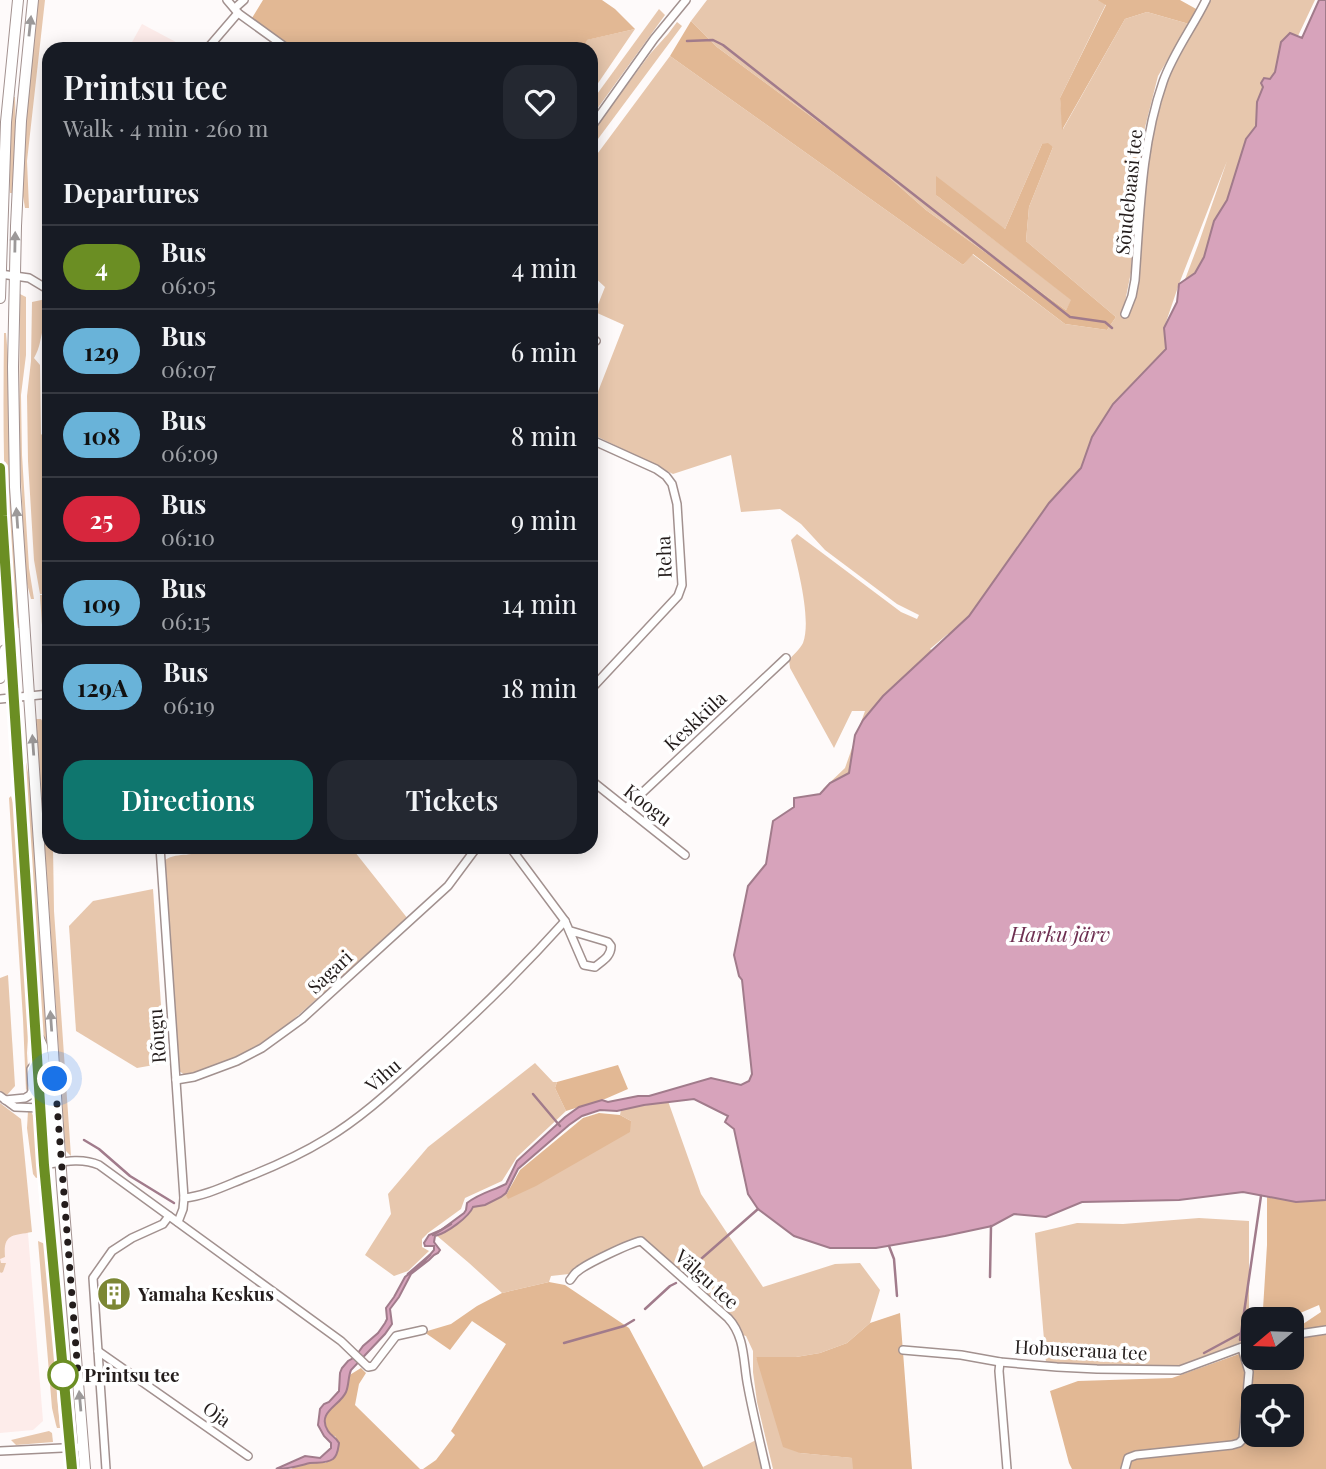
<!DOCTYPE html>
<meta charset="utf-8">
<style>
body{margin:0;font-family:"Playfair Display",serif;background:#242831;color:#f1f3f6;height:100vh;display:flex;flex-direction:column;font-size:26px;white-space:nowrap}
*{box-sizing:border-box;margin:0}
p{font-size:23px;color:#9ea1a6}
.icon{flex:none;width:38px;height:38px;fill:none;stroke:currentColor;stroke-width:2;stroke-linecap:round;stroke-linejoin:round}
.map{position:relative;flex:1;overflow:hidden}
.side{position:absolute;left:42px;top:42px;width:556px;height:812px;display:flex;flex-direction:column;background:#171b24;border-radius:21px;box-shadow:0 4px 18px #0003}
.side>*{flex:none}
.badge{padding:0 14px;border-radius:23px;font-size:24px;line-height:46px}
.needle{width:46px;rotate:251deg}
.buttons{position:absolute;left:1241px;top:1307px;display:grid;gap:14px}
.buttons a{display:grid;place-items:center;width:63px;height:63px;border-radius:14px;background:#171b24;box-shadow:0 4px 18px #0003;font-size:35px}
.you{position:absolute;width:35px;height:35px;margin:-18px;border:5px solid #fff;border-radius:50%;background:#1a73e8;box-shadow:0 0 0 10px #1a73e833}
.map>.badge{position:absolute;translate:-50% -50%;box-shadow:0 0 0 4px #fff}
h2{padding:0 21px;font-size:26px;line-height:63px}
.round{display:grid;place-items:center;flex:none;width:74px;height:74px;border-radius:21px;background:#242831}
.summary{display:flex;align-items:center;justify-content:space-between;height:119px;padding:0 21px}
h1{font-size:33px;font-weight:600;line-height:52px}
.action{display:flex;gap:14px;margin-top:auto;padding:14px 21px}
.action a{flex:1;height:80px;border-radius:21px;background:#0f766e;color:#fff;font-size:28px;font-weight:600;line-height:80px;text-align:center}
.action a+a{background:#242831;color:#f1f3f6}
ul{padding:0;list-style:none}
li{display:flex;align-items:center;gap:21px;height:84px;padding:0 21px;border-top:2px solid #363941}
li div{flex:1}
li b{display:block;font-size:26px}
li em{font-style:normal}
li .badge{min-width:77px;font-weight:700;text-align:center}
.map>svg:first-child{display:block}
.built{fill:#fdecea}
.green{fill:#e7c7ad}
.forest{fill:#e2b894;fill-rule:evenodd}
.water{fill:#d7a3bb;stroke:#a17b8b;stroke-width:2}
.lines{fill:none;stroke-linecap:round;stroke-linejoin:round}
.stream{stroke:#a17b8b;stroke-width:2.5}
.street-casing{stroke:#a2918f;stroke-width:10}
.secondary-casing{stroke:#a2918f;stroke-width:12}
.street{stroke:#fff;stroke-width:7}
.secondary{stroke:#fff;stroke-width:10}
.oneway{fill:#9c9999}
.line-casing{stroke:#fff;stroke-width:16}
.line{stroke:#6b8e23;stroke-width:10}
.walk{stroke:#241d1c;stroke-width:7;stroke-dasharray:0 12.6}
.stop-dot{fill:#fff;stroke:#6b8e23;stroke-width:3.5}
.labels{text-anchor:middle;stroke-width:7;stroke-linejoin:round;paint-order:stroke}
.street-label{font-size:19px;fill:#241d1c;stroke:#fff}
.poi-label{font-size:19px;font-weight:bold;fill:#241d1c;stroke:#fff;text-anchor:start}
.stop-label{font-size:19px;font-weight:bold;fill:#241d1c;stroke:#fff;text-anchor:start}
.water-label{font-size:21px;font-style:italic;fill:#6e2f51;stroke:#fff}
</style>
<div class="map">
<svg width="1326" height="1469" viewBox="0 0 1326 1469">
<rect width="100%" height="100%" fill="#fefafa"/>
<!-- built -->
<g class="built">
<path d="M142 24 189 49H137L131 44Z"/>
<path d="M0 1201 27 1221 43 1421 33 1430 0 1433Z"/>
</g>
<!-- green -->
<g class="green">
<path d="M38 0H45L27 161 29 208H25L22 190 26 122Z"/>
<path d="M707 0H1097L1106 4 1060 98 1063 129 1125 19 1147 12 1189 24 1158 76 1138 155 1131 272 1124 307 1131 311 1140 271 1144 195 1153 133 1168 79 1209 0H1315L1298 36 1302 38 1270 80 1264 78 1291 111 1170 352 1167 327 1198 245 1227 161 1179 284 1164 328 1166 349 1130 386 1107 419 1039 548 937 647 949 633 930 649 938 654 885 751 826 794 823 789 845 768 865 711H852L834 748 790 668 789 660C793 655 800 649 803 643 812 619 797 565 791 540L797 534 901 612 917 619 919 615 897 604 825 550 801 524 780 509 741 512 731 455 673 474 592 434V407L624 325 595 312 605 287 592 275V161L670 56 963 265 972 254 1065 324 1107 330 1116 317 1026 241 1029 207 1053 147 1042 144 1005 229 936 195 1072 300 1066 310 926 210 866 157 717 47 691 21Z"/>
<path d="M659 9 665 15 592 116V101Z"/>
<path d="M677 22 682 26 592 147V132L650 54 668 34Z"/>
<path d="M635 29 592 92V49H582L586 40Z"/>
<path d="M12 97H15L16 131 12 193H10L9 155Z"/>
<path d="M20 294 26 297V355L21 395 22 455 29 568 34 599H31L26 580 19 441Z"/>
<path d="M46 299 49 300C49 315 46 316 43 329 40 340 40 348 34 358L40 365 41 434 49 441V594H40L34 560 28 461 27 396 31 361 32 302Z"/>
<path d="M4 333H6L9 368 12 503 20 628H18C2 531 3 431 4 333Z"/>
<path d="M40 595H49V674L45 671Z"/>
<path d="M36 719H41L44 724 49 796V847H53L54 911 71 1156 66 1151 65 1142Z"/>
<path d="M25 757 31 788 52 1080H49L37 995 22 758Z"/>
<path d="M11 796 16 813 29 1020 27 1053 29 1085 26 1091 23 1019 9 798Z"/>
<path d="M207 847H351L408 919 278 1033 239 1056 205 1070 185 1075 179 1071 165 860C179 851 194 859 207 847Z"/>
<path d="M153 889 165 1063 137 1068 76 1031 69 926 93 901Z"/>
<path d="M8 975 15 1086 7 1095 0 1092V978Z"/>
<path d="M535 1063 553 1082H557L555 1088 566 1111 517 1157 502 1181 465 1198 461 1209 428 1233 422 1239V1247L429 1251 408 1271 394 1276 365 1255 391 1214 388 1194 428 1147Z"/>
<path d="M668 1101 701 1194 763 1287 835 1264 860 1263 880 1290 870 1323 847 1343 820 1353 796 1357H756L800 1453 853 1458V1469H773L757 1402 753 1372V1351L746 1336 742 1335 740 1328 730 1315 642 1239 630 1240 575 1268 569 1274 551 1276 549 1282 502 1293 469 1263 436 1235C449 1232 466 1219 473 1207L485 1205 506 1193V1195L631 1121 620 1115 621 1110C637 1106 653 1105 668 1101Z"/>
<path d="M0 1103 21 1119 32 1232C13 1236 3 1233 5 1257L0 1259 1 1263H6L3 1272 1 1273 0 1272Z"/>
<path d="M28 1111 32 1113 35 1120 39 1177 36 1178 33 1174 27 1128Z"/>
<path d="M1199 1218 1249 1221V1339L1180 1366H1101L1046 1363 1035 1233 1077 1223 1123 1224Z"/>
<path d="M38 1241 45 1244 46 1250 56 1352 57 1396 60 1428H57L56 1425 52 1408Z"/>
<path d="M49 1431 52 1433 53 1442 16 1445 11 1440Z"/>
<path d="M756 1440 762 1469H704L703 1467Z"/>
</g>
<!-- forest -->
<g class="forest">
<path d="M263 0H602L615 9 635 29 587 40 582 49H293L252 18Z"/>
<path d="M1097 0H1180L1198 10 1189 24 1147 12 1125 19 1062 130 1060 98 1106 5Z"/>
<path d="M691 21 717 47 866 157 926 210 1066 310 1071 300 936 195V176L1005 229 1042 144 1048 143 1053 147 1029 207 1026 241 1116 317 1107 330 1065 324 973 254 963 265 670 56Z"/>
<path d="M618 1065 628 1089 605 1099 566 1111 555 1088 557 1082Z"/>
<path d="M599 1113 620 1115 631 1121 630 1132 536 1186 508 1199 506 1195 520 1170 583 1118Z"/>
<path d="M1267 1197 1296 1202 1326 1200V1469H1072L1069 1463 1050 1391 1078 1381 1172 1378 1253 1349V1358H1292V1341L1301 1339 1303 1324 1321 1312 1319 1305 1286 1319H1281L1263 1309 1267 1245ZM1253 1396H1292V1435H1253Z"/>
<path d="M549 1282 565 1285 629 1328 704 1469H423L436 1460 455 1435 451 1431 506 1344 472 1321 450 1350 424 1332 451 1324 477 1306 502 1293Z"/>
<path d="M900 1313 912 1469H853L852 1458 800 1453 783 1447 756 1357H796L820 1353 847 1343 870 1323Z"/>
<path d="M361 1368 366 1373 359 1384 355 1405 420 1469H291C300 1463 315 1463 326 1463L336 1437C330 1434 327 1431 325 1425 322 1410 335 1408 341 1398 345 1391 346 1383 348 1376Z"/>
</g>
<!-- water -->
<path class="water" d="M1319 0H1326V1200L1296 1202 1243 1192 1179 1200 1082 1202 1046 1217 1014 1214 992 1226 945 1236 876 1248H830L794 1236 758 1209 748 1194 734 1129 725 1122 728 1116 694 1099 644 1105 617 1111 600 1110 582 1116 569 1125 518 1169 506 1193 501 1197 485 1205 473 1207C469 1217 447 1233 435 1236L434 1242 440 1250 438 1253 434 1255 429 1260 411 1274 399 1297 390 1309 392 1324 385 1334 351 1370C348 1377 349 1385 346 1392 340 1406 316 1412 328 1431 331 1436 336 1437 339 1443 338 1449 338 1455 333 1459 326 1464 318 1462 310 1463 298 1466 289 1469 276 1469L305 1456 320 1458 331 1448V1443L324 1436 318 1425 320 1409 324 1404 329 1402 339 1391 340 1373 342 1368 348 1361 355 1357 363 1346 378 1333 385 1323 387 1319 386 1308 394 1297 405 1277 423 1263 434 1250V1246H425L424 1243 429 1235 441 1230 464 1213 466 1210 467 1203C480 1193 492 1191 506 1184L517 1161 565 1117 579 1107 602 1100 608 1102 638 1096H649L711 1078 741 1085 749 1081 752 1074 742 980 739 976 734 955 748 886 766 864 773 821 794 807V798L820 794 830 783 849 773 855 735 863 720 883 696 969 616 1049 503 1081 468 1092 437 1113 404 1166 349 1164 328 1177 302 1179 284 1195 273 1204 257 1214 221 1227 200 1246 139 1256 126 1257 102 1263 87 1261 83 1264 78 1270 79 1275 72 1281 42 1290 33 1302 38Z"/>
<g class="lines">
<!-- stream -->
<g class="stream">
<path d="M687 41 713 40 723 45 1070 317 1105 322 1112 328"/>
<path d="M533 1094 560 1126"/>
<path d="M84 1140 99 1149 130 1176 174 1203"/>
<path d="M433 1235 451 1224"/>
<path d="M889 1246 894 1259 897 1296"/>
<path d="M685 1273 758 1209"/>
<path d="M408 1274 430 1255"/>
<path d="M990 1277 991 1226"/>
<path d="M645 1309 670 1286 676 1283"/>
<path d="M1240 1340 1261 1196"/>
<path d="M564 1343 624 1326 634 1320"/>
<path d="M1204 1353 1241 1333"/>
</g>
<!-- street casing -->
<g class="street-casing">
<g id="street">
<path d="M227 0 238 13 288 49"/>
<path d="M235 8 244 0"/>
<path d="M207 49 238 13"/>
<path d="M592 126 654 39 686 0"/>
<path d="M0 274 29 278 49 290"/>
<path d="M1125 314 1132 296 1135 280C1140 214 1141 145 1163 82 1173 53 1193 27 1206 0"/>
<path d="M592 338 596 341"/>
<path d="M592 440 656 469 666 476 672 484 677 504 682 585 678 596 592 688"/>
<path d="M0 699 49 694"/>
<path d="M592 781 685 855"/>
<path d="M626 808 786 658"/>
<path d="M160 847 184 1198 183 1209 178 1222"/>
<path d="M510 847 565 921 584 965 595 967C602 961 611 957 611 946L608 942 571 931"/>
<path d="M176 1080 194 1077 237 1061 262 1048 302 1019 448 886 477 847"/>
<path d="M0 1096 15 1107 40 1108"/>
<path d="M5 1100 25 1098 30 1095 32 1091 31 1069 37 1061"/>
<path d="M44 1165C62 1162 81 1157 99 1165L341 1341 368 1367 373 1366 396 1336 423 1330"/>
<path d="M184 1198C205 1196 225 1186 245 1178 273 1167 300 1155 326 1139 361 1118 391 1090 421 1063 472 1018 520 971 565 921"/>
<path d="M570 1280C573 1277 574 1273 578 1271 586 1264 630 1243 641 1241L728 1318C746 1337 743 1364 748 1387 753 1414 760 1442 766 1469"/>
<path d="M1292 1335 1326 1330"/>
<path d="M903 1350 961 1355 1000 1362 1057 1367 1097 1369 1180 1370 1253 1343"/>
<path d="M98 1351 248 1456"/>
<path d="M1000 1362 999 1371 1007 1469"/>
<path d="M0 1451 83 1447"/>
<path d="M106 1469 93 1278 112 1251 132 1238 163 1224 169 1216"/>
<path d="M1125 1469 1128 1458 1136 1455 1232 1445 1239 1443 1243 1439 1249 1372 1242 1348"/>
</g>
</g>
<!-- secondary casing -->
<g class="secondary-casing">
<g id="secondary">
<path d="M33 0 21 121 16 226 13 367 15 487 62 1185 85 1469"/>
<path d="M0 298 6 122 18 0"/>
<path d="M0 468 2 516 44 1165 72 1469"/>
<path d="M0 678 4 668 5 650"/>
<path d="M39 1039 42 1046 47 1087 51 1150 55 1159 61 1162"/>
</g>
</g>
<!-- street -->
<use href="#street" class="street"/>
<!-- secondary -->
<use href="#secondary" class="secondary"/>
</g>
<!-- one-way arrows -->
<defs><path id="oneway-solid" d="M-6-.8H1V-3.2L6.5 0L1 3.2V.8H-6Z" transform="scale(1.75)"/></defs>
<g class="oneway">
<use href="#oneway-solid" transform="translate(30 26) rotate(-84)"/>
<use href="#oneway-solid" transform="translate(15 242) rotate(-89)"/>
<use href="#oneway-solid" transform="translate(17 518) rotate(-94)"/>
<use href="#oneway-solid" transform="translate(33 745) rotate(-94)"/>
<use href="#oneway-solid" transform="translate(51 1021) rotate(-94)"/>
<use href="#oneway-solid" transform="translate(80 1401) rotate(-95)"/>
</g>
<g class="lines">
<!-- line casing -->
<g class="line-casing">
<path id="line" d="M0 468 2 516 44 1165 72 1469"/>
</g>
<!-- line -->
<use href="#line" class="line"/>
<!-- walk -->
<path class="walk" d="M55 1079 78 1374 63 1375"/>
</g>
<!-- icons -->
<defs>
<g id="building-disc" transform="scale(1.75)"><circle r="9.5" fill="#7c8734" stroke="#fff"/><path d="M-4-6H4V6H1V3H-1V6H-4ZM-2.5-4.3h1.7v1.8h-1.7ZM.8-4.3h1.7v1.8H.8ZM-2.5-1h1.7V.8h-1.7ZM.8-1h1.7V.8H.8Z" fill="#fff"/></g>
</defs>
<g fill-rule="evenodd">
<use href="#building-disc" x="114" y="1294"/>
</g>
<!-- markers -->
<circle class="stop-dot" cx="63" cy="1375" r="14"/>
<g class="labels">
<!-- street labels -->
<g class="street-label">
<text transform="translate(1129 192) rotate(-84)" y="7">Sõudebaasi tee</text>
<text transform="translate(664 557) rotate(-92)" y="7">Reha</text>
<text transform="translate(695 721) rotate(-43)" y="7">Keskküla</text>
<text transform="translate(648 805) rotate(38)" y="7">Koogu</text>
<text transform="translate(330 972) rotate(-43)" y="7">Sagari</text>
<text transform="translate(157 1036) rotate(-94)" y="7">Rõugu</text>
<text transform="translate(383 1075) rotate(-41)" y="7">Vihu</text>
<text transform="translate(707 1279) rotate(42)" y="7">Välgu tee</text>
<text transform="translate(1081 1350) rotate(3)" y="7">Hobuseraua tee</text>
<text transform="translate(217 1414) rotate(36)" y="7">Oja</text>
</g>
<!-- poi labels -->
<g class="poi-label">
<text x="138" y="1301">Yamaha Keskus</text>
</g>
<!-- stop labels -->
<g class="stop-label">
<text x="84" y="1382">Printsu tee</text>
</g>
<!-- water labels -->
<g class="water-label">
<text x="1060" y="942">Harku järv</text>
</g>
</g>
</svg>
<div class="buttons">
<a><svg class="needle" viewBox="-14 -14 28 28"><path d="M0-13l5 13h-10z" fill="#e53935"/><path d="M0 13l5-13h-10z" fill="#9ea1a6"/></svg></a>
<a><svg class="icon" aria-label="locate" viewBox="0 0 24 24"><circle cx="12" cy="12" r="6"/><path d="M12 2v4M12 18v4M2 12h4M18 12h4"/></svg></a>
</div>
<div class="you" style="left:55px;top:1079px"></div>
<section class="side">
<div class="summary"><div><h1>Printsu tee</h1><p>Walk · 4 min · 260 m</p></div><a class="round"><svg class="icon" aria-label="heart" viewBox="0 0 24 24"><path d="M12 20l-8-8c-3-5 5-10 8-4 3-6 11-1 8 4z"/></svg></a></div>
<h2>Departures</h2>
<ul>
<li><span class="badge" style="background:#6b8e23;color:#fff">4</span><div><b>Bus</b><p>06:05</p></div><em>4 min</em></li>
<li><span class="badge" style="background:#69b3d9;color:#111">129</span><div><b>Bus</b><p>06:07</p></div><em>6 min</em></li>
<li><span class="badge" style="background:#69b3d9;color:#111">108</span><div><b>Bus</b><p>06:09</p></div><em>8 min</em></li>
<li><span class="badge" style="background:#d7263d;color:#fff">25</span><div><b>Bus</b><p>06:10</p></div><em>9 min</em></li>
<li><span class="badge" style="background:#69b3d9;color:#111">109</span><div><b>Bus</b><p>06:15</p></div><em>14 min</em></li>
<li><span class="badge" style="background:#69b3d9;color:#111">129A</span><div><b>Bus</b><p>06:19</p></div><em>18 min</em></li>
</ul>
<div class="action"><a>Directions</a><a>Tickets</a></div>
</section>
</div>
